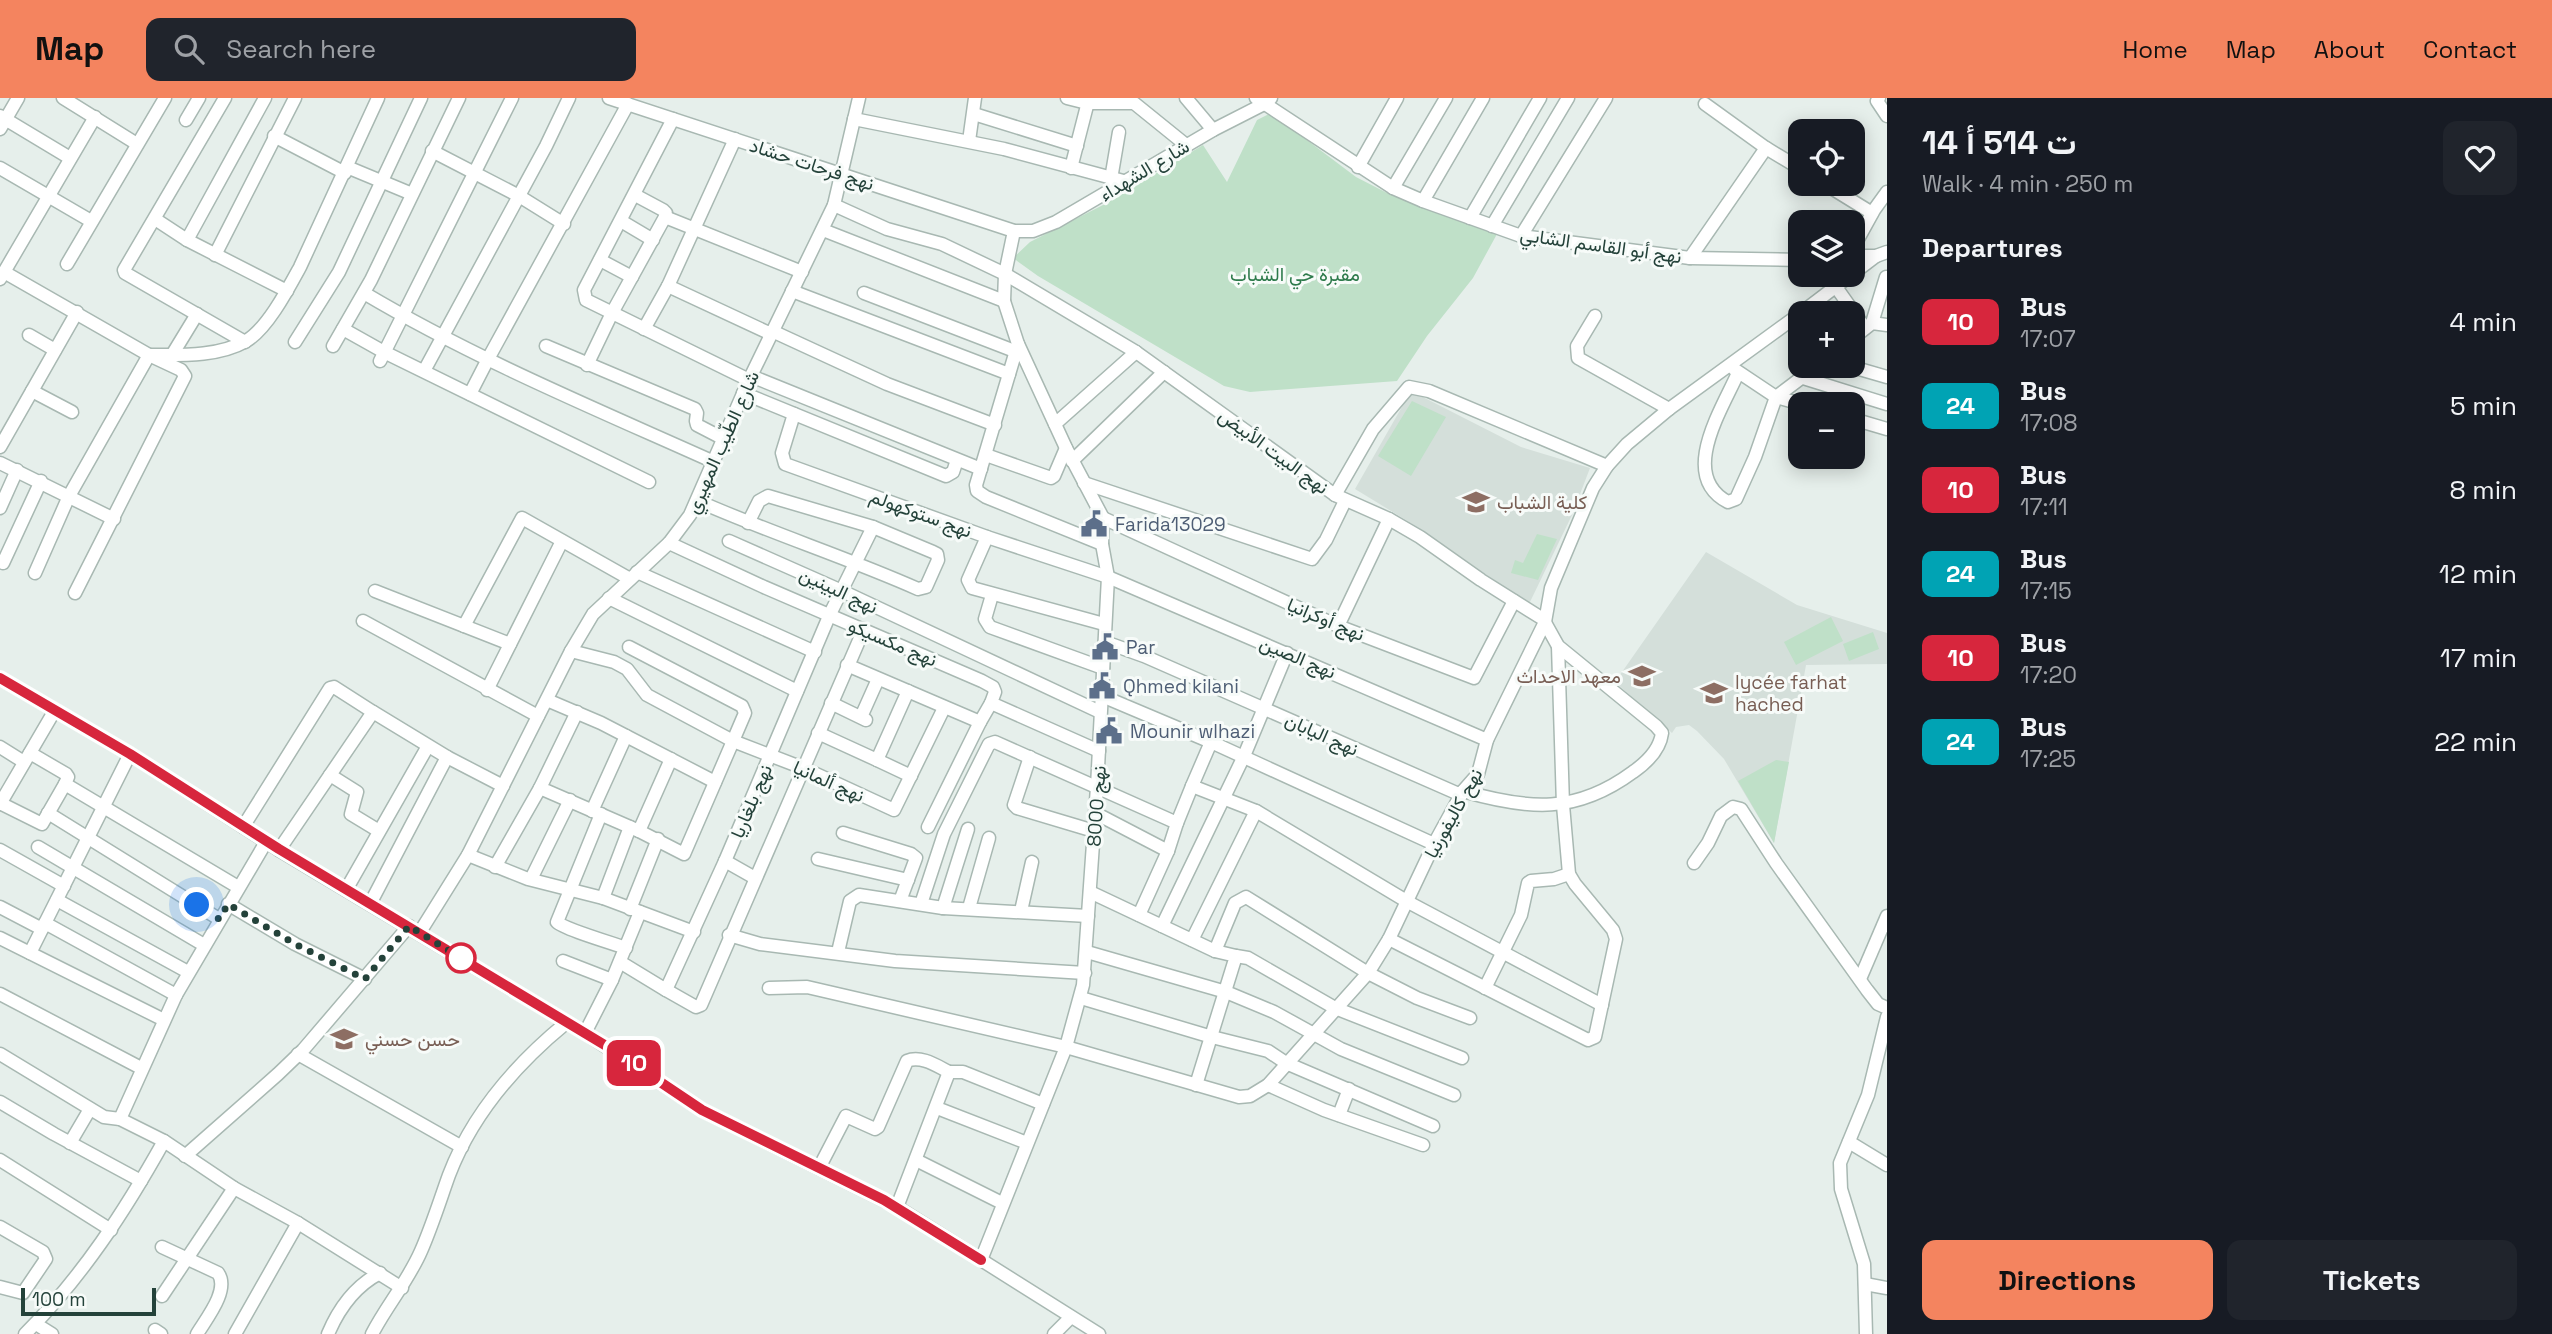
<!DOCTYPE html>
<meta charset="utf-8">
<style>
body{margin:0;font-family:"Space Grotesk",Vazirmatn,sans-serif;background:#20242c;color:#f1f3f6;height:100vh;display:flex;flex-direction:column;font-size:26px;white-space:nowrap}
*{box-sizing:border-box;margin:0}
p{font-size:23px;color:#9ea1a6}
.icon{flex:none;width:38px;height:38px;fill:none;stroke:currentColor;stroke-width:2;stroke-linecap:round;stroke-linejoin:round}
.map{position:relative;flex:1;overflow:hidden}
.side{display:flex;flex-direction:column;background:#171b24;width:665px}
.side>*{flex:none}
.badge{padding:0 14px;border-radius:10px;font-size:24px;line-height:46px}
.buttons{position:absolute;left:1788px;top:21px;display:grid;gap:14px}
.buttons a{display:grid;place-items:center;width:77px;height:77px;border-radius:14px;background:#171b24;box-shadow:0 4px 18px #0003;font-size:35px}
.scale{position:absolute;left:21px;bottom:18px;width:135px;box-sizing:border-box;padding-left:7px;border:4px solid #24423a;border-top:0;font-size:19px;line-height:24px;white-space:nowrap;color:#24423a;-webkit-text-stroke:5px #f7fbf9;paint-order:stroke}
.you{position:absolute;width:35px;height:35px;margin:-18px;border:5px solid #fff;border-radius:50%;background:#1a73e8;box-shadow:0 0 0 10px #1a73e833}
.map>.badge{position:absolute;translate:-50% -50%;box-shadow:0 0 0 4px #fff}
h2{padding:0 35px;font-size:26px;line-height:63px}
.round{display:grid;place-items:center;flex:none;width:74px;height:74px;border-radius:14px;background:#20242c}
.head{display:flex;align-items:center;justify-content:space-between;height:119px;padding:0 35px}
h1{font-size:33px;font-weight:700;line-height:52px}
.button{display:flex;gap:14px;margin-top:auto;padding:14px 35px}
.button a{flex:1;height:80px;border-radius:14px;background:#f4845f;color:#111;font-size:28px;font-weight:700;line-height:80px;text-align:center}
.button a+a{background:#20242c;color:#f1f3f6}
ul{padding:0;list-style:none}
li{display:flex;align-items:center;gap:21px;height:84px;padding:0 35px}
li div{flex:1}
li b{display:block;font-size:26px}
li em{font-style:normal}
li .badge{min-width:77px;font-weight:700;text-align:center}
header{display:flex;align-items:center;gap:42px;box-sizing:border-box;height:98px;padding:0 35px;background:#f4845f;color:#111}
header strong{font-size:33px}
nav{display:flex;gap:38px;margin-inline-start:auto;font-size:24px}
.search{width:490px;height:63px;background:#20242c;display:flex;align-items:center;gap:18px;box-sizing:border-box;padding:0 24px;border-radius:14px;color:#9ea1a6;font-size:26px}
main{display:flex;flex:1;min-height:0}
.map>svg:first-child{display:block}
.built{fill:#d4dfda}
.green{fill:#bfe0c8}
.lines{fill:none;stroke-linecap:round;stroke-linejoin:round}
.minor-casing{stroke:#a8b8b2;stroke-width:15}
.minor{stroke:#fff;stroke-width:12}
.line-casing{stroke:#fff;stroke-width:16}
.line{stroke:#d7263d;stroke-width:10}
.walk{stroke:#24423a;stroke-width:7;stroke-dasharray:0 12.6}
.stop-dot{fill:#fff;stroke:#d7263d;stroke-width:3.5}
.labels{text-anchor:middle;stroke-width:6;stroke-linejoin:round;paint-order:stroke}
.street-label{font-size:19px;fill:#24423a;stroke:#f7fbf9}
.park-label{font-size:19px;fill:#2d7a4b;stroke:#f7fbf9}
.education-label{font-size:19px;fill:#785e54;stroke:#f7fbf9;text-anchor:start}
.service-label{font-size:19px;fill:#4e5e75;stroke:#f7fbf9;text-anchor:start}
</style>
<header>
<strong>Map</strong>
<div class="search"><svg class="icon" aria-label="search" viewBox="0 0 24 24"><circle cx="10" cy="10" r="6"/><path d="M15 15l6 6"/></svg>Search here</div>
<nav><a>Home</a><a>Map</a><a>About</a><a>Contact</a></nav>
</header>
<main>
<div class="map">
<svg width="1887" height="1236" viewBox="0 0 1887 1236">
<rect width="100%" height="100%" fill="#e6efeb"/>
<!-- built -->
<g class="built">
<path d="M1411 293 1521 349 1590 370 1572 417 1529 506 1419 430 1355 391Z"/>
<path d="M1706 454 1797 507 1887 535V566L1806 567 1774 745 1724 661 1697 633 1689 627 1676 629 1672 635 1615 584Z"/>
</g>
<!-- green -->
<g class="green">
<path d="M1271 15 1356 79 1391 97 1491 130 1497 136 1473 180 1427 238 1397 283 1250 294 1224 288 1038 178 1013 160 1030 144 1105 106 1203 47 1227 84 1257 22Z"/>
<path d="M1412 303 1446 319 1411 378 1378 358Z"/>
<path d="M1537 436 1557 441 1538 482 1511 475 1515 462 1523 465Z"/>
<path d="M1831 519 1843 543 1796 567 1784 544Z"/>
<path d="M1873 534 1879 551 1849 563 1843 546Z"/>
<path d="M1776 662 1789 664 1774 745 1738 683Z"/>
</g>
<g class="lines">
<!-- minor casing -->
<g class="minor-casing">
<g id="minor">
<path d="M63 0 137 46"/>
<path d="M225 0 124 172 125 175 245 244"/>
<path d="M609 0 1014 133H1033L1056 124 1213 32 1266 5 1271 0"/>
<path d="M1067 0 1087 5H1134L1186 47"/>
<path d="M1186 0 1213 32"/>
<path d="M1256 0 1393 90 1423 103 1521 138 1690 160 1801 162"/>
<path d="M1879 0 1877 3 1887 18"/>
<path d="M1705 6 1766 50 1801 71"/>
<path d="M974 16 1077 48"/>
<path d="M0 18 70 60"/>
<path d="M673 21 584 192 586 202 749 282"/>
<path d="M854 21 1004 51 1127 84"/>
<path d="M186 22 199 0"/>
<path d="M0 31 18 0"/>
<path d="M274 38 345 75"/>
<path d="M969 43 975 0"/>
<path d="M432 53 519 98 564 126"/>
<path d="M347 69 412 96"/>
<path d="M1358 69 1397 0"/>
<path d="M0 70 91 123"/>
<path d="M1071 70 1089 0"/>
<path d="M1111 81 1119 34"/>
<path d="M1825 86 1872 115"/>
<path d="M1393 90 1446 0"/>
<path d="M635 97 663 112 666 115 665 119"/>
<path d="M1423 103 1483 0"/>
<path d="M834 107 887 131 942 146 1005 176 1136 254 1335 397 1389 421 1420 439 1481 482 1543 521 1558 548 1656 628 1662 635C1660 651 1646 665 1633 674 1576 716 1529 712 1463 693"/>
<path d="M1470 120 1540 0"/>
<path d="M155 121 187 142 287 193"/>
<path d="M621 123 653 142"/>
<path d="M1492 128 1568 0"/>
<path d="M823 132 1004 203"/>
<path d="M1521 138 1606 0"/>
<path d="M187 142 265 0"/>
<path d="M1853 150 1874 112 1887 94"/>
<path d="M215 157 295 0"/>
<path d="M1853 158H1876L1887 154"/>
<path d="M1690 160 1766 50"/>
<path d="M600 162 632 179"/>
<path d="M67 166 165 0"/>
<path d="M4 174 149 257 181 272 185 278 75 495"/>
<path d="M0 181 95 19"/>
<path d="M668 188 771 236"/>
<path d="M1836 189 1865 230"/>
<path d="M792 193 1009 276"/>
<path d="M364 195C475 261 596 311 714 364"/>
<path d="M864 195 1017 254"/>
<path d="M1801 215 1876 158"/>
<path d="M1595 218 1577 248 1578 260 1669 311"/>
<path d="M1872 225 1886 179"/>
<path d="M343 231 384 254 649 384"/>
<path d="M644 231 668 188 735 41"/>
<path d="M772 233 887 286 995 327"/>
<path d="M29 237 55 252"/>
<path d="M1853 240 1872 225 1887 227"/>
<path d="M295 244 339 174 421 0"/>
<path d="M1018 246 976 387 977 393 986 399 1102 446"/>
<path d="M333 248 371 182 459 0"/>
<path d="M546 248 695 311 697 315 696 323 697 327 724 341"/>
<path d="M172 257 197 216"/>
<path d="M380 263 512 0"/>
<path d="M587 267 612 215 665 119 802 174"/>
<path d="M1849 268 1887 279"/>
<path d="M1734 271 1776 299 1801 306"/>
<path d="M424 273 546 48 569 0"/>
<path d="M1738 275C1722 311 1678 378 1728 404L1736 401 1755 359 1776 299 1817 268"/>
<path d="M751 278 981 371"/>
<path d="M1800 279 1887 306"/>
<path d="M32 293 72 314"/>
<path d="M743 295 946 378 953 374 957 362"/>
<path d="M470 296 488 261 628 6"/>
<path d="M794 316 782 355 785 366 987 439 1108 479 1487 642"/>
<path d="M1853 321 1887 331"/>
<path d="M1055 326 1136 254"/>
<path d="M0 349 77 214"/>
<path d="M986 357 1051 380 1054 378 1066 350"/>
<path d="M1072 363 1164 274"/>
<path d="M0 365 114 421"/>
<path d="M1084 385 1312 461 1326 442 1345 403"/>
<path d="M1335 397 1373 331 1409 289 1429 293 1607 368"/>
<path d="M0 410 17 372"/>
<path d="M1103 420 1338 528 1474 580 1514 503"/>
<path d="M748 425 759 403 768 398 873 429"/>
<path d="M987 439 968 482 972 490 1104 526"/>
<path d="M729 443 842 493 1100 614"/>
<path d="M669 445 764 489 982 583 993 589 995 594 991 605 1099 653"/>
<path d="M3 465 41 383"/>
<path d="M637 474 815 554"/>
<path d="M35 475 69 398 149 257C180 257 218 259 246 243 267 231 288 191 300 169L378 0"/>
<path d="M375 493 510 546"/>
<path d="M992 497 985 521 990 529 1103 570"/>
<path d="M609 500 797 593"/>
<path d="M363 523 538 618"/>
<path d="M464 528 522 420 630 481"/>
<path d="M1338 528 1389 421"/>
<path d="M1105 544 1144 558 1461 697"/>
<path d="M571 553 614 564 627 571 647 597 733 643 745 615 742 608 629 549"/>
<path d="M847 567 980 624 991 605"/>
<path d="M0 580 130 656 279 752 585 935 702 1012 897 1109 1099 1236"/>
<path d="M487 592 562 443"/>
<path d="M1102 598 1211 644 1434 746"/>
<path d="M547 602 601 625 715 684"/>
<path d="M831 605 866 622"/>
<path d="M577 614 540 690 639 733 684 756 733 643 803 670 894 712 944 610"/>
<path d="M861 619 878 581"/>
<path d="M818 635 877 662 908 593"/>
<path d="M1211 644 1192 688 1256 713 1408 804 1602 907"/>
<path d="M0 649 24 664"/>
<path d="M30 655 66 676 68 679 65 686"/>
<path d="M447 659 503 688"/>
<path d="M1030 659 1014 707 1017 710 1094 733"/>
<path d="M877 662 911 678"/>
<path d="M330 677 357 694 351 716 379 733"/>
<path d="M0 705 42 726 65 686 238 789"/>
<path d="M0 706 55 612"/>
<path d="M592 713 626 638"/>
<path d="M48 715 219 821"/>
<path d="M1095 715 1168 753"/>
<path d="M601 716 557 824C564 831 612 845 626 850"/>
<path d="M1177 725 1192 688"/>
<path d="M243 729 330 590 334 589 373 614"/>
<path d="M928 729 980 624"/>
<path d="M639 733 671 661"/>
<path d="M843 735 911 756 916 760 900 803"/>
<path d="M38 749 204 847"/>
<path d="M0 752 64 788"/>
<path d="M279 752 373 614 447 659 370 806"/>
<path d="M468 757 528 781 603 800 694 834"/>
<path d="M818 761 908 782"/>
<path d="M725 763 755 780"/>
<path d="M1694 765 1708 745 1721 718 1733 709 1741 711 1776 765 1867 892 1878 906 1887 910"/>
<path d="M495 769 540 690"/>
<path d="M531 781 570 702"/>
<path d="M346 792 428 648"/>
<path d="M1090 794 1215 853 1236 858 1196 987"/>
<path d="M603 800 630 729"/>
<path d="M57 802 188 874"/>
<path d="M228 806 295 846 365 881"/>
<path d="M921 806 944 736 989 646 995 644 1177 725 1168 753 1139 817"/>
<path d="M0 809 42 831"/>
<path d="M943 810 968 731"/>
<path d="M969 810 989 740"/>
<path d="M630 811 658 741"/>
<path d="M1021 813 1032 764"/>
<path d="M45 825 176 897"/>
<path d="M1162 828 1244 658 1287 555"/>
<path d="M420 834 468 757 571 553 593 516 669 445 690 417 749 282 834 107 859 0"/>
<path d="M729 837 760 846 895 863 1085 875"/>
<path d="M0 840 164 922"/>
<path d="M1389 841 1588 942 1595 939 1616 841 1613 832 1575 786 1569 776 1563 707 1558 548"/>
<path d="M1192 842 1256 713"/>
<path d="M1215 853 1235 805 1246 799 1368 875 1417 900 1470 920"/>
<path d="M838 854 850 803 859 797 943 810 1088 818"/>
<path d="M1087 854 1226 894 1274 914 1341 951 1454 997"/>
<path d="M30 855 130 656"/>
<path d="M1236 858 1248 860 1335 910 1462 960"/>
<path d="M563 863 612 882 640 814"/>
<path d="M620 864 666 892 725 763 830 516 873 429 933 454 937 456 938 462 926 489 918 491C846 459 770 435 698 403"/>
<path d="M1860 881 1887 818"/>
<path d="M769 890 807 889 820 892 1066 949 1239 999 1250 998 1268 987 1368 875 1389 841 1434 746 1463 693 1478 676 1487 642 1545 524 1551 490 1593 390 1607 368 1627 346 1669 311 1801 215"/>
<path d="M1485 890 1521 817 1528 785 1531 783 1554 781 1569 776"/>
<path d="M666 892 696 909 701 907 864 531"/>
<path d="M0 896 141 970"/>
<path d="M1081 900 1212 939 1268 953 1286 965 1433 1028"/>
<path d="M585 935 612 882"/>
<path d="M0 956 104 1019 120 1021 164 1043 234 1090 298 1125 402 1190"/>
<path d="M298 956 462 1049"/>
<path d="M1268 987 1324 1012 1423 1047"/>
<path d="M0 1004 54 1036 141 1083"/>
<path d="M937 1010 1027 1045"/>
<path d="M1339 1017 1349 991"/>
<path d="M120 1021 176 897 266 744"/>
<path d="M1849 1044 1887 1067"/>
<path d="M70 1045 90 1011"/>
<path d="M185 1058 278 976 303 952 409 828"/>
<path d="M0 1062 111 1132"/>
<path d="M916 1062 1002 1105"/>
<path d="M819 1070 846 1018 875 1031 878 1029 907 963C921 957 937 968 949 974"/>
<path d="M897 1109 949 974H963L1043 1006"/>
<path d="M0 1129 43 1154 46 1161 23 1195 0 1189"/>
<path d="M162 1149 218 1175C230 1192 206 1221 197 1236"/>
<path d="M981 1162 1066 949 1083 887 1097 689 1108 479 1102 446 1103 420 1066 350 1018 246 1004 203 1005 176 1014 133"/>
<path d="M1865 1186 1887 1190"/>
<path d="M162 1198 234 1090"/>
<path d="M36 1226 52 1236"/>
<path d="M155 1232 161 1236"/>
<path d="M25 1236C82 1179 125 1113 164 1043"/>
<path d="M235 1236 298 1125"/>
<path d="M328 1236C339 1210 355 1188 380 1175"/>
<path d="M372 1236C387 1207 408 1183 421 1153 432 1128 440 1102 449 1077 472 1017 516 966 566 925"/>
<path d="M1054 1236 1071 1219"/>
<path d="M1866 1236 1864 1166 1841 1091 1840 1065 1868 997 1887 919"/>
</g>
</g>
<!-- minor -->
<use href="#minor" class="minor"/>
</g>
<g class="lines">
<!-- line casing -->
<g class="line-casing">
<path id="line" d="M0 580 130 656 279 751 608 949 702 1012 884 1102 981 1162"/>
</g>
<!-- line -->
<use href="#line" class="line"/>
<!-- walk -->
<path class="walk" d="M197 807 219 821 228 806 295 846 365 881 409 828 464 862 461 860"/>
</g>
<!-- icons -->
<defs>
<g id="school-bare" transform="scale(2.1)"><path d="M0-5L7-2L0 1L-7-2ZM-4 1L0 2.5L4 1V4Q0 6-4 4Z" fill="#8d6e63" stroke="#f7fbf9" stroke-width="2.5" paint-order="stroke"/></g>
<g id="civic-bare" transform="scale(2.1)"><path d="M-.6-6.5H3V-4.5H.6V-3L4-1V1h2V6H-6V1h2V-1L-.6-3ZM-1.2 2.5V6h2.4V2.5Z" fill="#5c6f8a" stroke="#f7fbf9" stroke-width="2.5" paint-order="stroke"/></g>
<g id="university-bare" transform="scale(2.1)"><path d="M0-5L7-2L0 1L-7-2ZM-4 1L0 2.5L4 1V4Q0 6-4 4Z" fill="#8d6e63" stroke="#f7fbf9" stroke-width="2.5" paint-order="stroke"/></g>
</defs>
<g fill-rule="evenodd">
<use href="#school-bare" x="1476" y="404"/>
<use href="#civic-bare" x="1094" y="426"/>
<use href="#civic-bare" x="1105" y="549"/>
<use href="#university-bare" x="1642" y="578"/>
<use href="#civic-bare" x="1102" y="588"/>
<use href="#university-bare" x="1714" y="595"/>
<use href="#civic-bare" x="1109" y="633"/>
<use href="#university-bare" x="344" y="941"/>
</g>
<!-- markers -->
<circle class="stop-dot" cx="461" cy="860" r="14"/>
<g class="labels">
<!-- street labels -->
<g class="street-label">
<text transform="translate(812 66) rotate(18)" y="7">نهج فرحات حشاد</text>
<text transform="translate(1144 72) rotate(-31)" y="7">شارع الشهداء</text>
<text transform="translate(1601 147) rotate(8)" y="7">نهج أبو القاسم الشابي</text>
<text transform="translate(722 344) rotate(-66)" y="7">شارع الطّيب المهيري</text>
<text transform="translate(1274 353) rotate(36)" y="7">نهج البيت الأبيض</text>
<text transform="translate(921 415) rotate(20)" y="7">نهج ستوكهولم</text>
<text transform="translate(839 492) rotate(25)" y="7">نهج البينين</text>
<text transform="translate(1326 521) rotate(23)" y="7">نهج أوكرانيا</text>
<text transform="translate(893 544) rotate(23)" y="7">نهج مكسيكو</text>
<text transform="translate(1298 559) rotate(23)" y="7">نهج الصين</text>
<text transform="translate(1322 636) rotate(24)" y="7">نهج اليابان</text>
<text transform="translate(829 683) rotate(24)" y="7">نهج ألمانيا</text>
<text transform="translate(751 703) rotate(-67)" y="7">نهج بلغاريا</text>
<text transform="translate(1096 708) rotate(-86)" y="7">نهج 8000</text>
<text transform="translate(1453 715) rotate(-61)" y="7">نهح كاليفورنيا</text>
</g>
<!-- park labels -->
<g class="park-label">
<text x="1295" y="183">مقبرة حي الشباب</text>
</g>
<!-- education labels -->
<g class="education-label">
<text x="1497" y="411">كلية الشباب</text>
<text x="1621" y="585" text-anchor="end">معهد الاحداث</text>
<text x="1735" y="591">lycée farhat<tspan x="1735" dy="22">hached</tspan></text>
<text x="365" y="948">حسن حسني</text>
</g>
<!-- service labels -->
<g class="service-label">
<text x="1115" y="433">Farida13029</text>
<text x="1126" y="556">Par</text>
<text x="1123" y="595">Qhmed kilani</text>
<text x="1130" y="640">Mounir wlhazi</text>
</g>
</g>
</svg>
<div class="buttons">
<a><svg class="icon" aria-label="locate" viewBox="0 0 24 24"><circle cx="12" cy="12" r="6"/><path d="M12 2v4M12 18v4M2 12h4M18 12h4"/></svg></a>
<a><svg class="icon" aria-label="layers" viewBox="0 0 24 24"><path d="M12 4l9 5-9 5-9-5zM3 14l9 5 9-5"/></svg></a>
<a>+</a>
<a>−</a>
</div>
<div class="scale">100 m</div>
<div class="you" style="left:197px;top:807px"></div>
<b class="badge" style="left:634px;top:965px;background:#d7263d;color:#fff">10</b>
</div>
<section class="side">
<div class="head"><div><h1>14 ت 514 أ</h1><p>Walk · 4 min · 250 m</p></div><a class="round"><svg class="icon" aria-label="heart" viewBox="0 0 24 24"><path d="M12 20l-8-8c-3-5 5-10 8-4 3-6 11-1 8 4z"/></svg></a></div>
<h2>Departures</h2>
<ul>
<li><span class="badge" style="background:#d7263d;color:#fff">10</span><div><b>Bus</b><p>17:07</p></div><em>4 min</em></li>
<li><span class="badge" style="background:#00a3b4;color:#fff">24</span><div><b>Bus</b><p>17:08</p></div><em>5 min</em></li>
<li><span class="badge" style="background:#d7263d;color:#fff">10</span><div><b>Bus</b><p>17:11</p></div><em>8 min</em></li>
<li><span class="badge" style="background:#00a3b4;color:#fff">24</span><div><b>Bus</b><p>17:15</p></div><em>12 min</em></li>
<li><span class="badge" style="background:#d7263d;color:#fff">10</span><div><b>Bus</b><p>17:20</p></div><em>17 min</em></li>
<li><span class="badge" style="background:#00a3b4;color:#fff">24</span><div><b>Bus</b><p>17:25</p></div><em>22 min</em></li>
</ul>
<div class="button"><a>Directions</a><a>Tickets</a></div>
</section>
</main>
